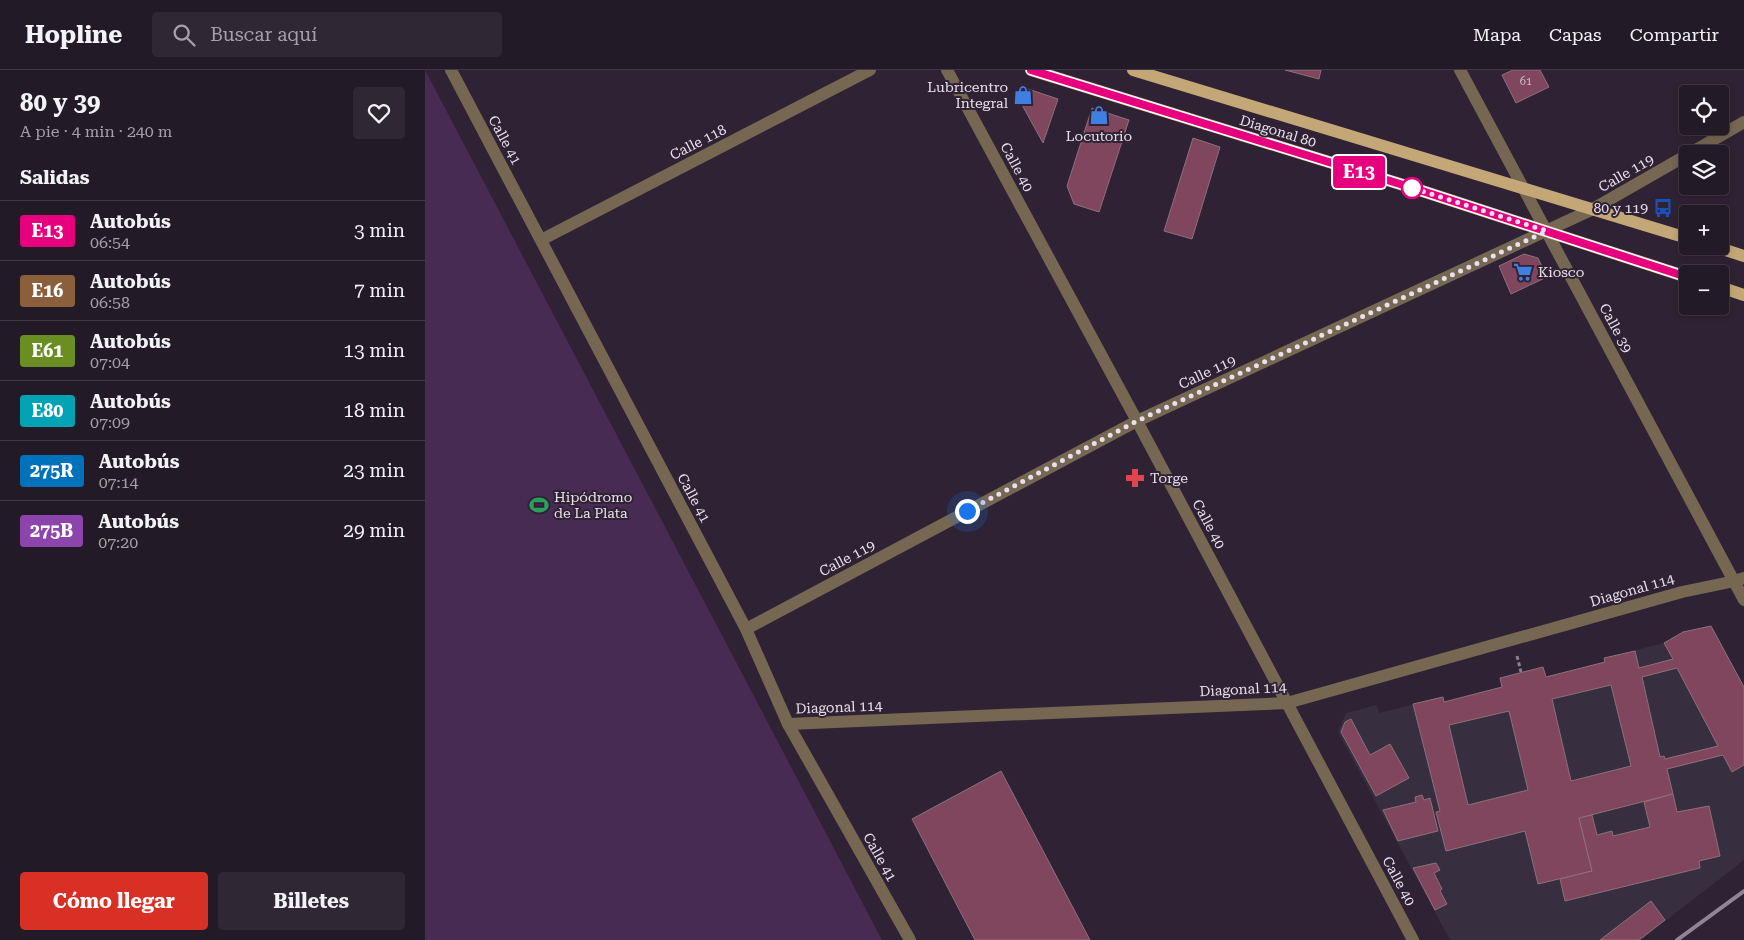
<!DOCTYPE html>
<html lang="es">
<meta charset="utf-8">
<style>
body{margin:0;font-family:"Roboto Serif",serif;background:#2f2733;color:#f1f3f6;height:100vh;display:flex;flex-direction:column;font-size:19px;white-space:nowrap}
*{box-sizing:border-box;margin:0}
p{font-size:16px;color:#a3a1a7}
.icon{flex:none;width:28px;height:28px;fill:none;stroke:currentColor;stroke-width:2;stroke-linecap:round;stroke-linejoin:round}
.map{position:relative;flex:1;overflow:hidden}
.sheet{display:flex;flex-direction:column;background:#231a27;width:425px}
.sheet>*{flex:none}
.badge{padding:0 10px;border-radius:4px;font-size:18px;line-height:32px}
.fabs{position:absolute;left:1254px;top:15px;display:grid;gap:10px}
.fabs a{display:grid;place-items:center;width:50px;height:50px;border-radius:5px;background:#231a27;box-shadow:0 2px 8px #0003,0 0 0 1px #403844;font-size:25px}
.you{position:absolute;width:25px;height:25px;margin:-12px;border:4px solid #fff;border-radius:50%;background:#1a73e8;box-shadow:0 0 0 8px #1a73e833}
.map>.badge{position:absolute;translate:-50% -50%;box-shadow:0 0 0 2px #fff}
h2{padding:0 20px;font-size:19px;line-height:45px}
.round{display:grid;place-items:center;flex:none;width:52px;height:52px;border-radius:5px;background:#2f2733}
.head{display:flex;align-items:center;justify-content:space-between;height:85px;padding:0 20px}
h1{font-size:24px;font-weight:700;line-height:38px}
.cta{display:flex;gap:10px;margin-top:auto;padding:10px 20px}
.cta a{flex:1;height:58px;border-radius:5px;background:#d93025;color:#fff;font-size:20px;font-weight:700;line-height:58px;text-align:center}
.cta a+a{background:#2f2733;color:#f1f3f6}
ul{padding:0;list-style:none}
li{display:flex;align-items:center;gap:15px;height:60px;padding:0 20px;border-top:1px solid #403844}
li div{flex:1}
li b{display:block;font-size:19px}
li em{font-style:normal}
li .badge{min-width:55px;font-weight:700;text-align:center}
header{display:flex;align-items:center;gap:30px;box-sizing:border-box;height:70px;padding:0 25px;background:#231a27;border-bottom:1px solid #403844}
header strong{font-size:24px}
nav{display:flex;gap:28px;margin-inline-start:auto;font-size:18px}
.search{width:350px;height:45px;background:#2f2733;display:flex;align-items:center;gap:12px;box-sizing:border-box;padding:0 18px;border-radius:5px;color:#a3a1a7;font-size:19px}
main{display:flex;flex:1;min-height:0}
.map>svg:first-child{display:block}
.medical{fill:#372f3f}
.green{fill:#472b52}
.building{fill:#80465e;stroke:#8c707a;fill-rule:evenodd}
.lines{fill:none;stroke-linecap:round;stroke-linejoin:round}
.path{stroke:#8a7f8f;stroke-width:3;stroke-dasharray:4 2.5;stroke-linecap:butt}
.minor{stroke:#756751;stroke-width:12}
.major{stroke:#c4a777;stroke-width:12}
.rail{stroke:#908594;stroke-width:4}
.line-casing{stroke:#fff;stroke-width:11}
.line{stroke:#e6007e;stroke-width:8}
.walk{stroke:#e9e0ed;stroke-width:5;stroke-dasharray:0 9}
.stop-dot{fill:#fff;stroke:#e6007e;stroke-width:2.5}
.labels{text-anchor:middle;stroke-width:4;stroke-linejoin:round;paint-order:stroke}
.number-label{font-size:11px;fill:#cfbac9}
.poi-label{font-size:14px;fill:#e9e0ed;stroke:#2f2234;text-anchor:start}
.street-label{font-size:14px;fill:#e9e0ed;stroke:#2f2234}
</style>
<header>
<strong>Hopline</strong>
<div class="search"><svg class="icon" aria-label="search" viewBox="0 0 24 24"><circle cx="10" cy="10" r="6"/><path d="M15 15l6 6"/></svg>Buscar aquí</div>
<nav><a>Mapa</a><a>Capas</a><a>Compartir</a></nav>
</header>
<main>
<section class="sheet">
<div class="head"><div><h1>80 y 39</h1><p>A pie · 4 min · 240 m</p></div><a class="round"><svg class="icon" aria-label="heart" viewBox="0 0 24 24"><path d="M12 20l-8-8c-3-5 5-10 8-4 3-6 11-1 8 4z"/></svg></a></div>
<h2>Salidas</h2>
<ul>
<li><span class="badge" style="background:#e6007e;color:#fff">E13</span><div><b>Autobús</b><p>06:54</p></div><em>3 min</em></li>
<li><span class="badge" style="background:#8b5e3c;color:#fff">E16</span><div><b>Autobús</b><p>06:58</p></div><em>7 min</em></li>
<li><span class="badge" style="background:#6b8e23;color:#fff">E61</span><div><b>Autobús</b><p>07:04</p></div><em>13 min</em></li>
<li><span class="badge" style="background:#00a3b4;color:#fff">E80</span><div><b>Autobús</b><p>07:09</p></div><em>18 min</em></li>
<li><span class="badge" style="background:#0072bc;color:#fff">275R</span><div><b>Autobús</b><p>07:14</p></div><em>23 min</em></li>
<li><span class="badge" style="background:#8e44ad;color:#fff">275B</span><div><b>Autobús</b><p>07:20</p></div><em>29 min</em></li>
</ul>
<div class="cta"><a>Cómo llegar</a><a>Billetes</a></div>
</section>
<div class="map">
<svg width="1319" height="870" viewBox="0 0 1319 870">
<rect width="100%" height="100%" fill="#2f2234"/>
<!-- medical -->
<path class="medical" d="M1258 562 1319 617V790L1216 870H1025L913 662 921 643 952 635 954 643 1018 627 1019 632 1077 617 1075 608 1118 597 1121 607 1180 592 1179 588 1239 573Z"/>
<!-- green -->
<path class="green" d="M0 0 457 870H0Z"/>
<!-- building -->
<g class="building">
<path d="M860 0H896L894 9Z"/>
<path d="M1088 0H1115L1124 17 1091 33 1077 5Z"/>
<path d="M597 17 633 29 618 73 591 24Z"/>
<path d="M667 38 704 50 674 142 649 134 642 116Z"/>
<path d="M768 68 795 77 767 169 739 161Z"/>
<path d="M1099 184 1113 188 1122 207 1086 224 1074 196Z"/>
<path d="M1286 556 1319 617V695L1307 702 1298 685 1242 699 1248 724 1154 748 1167 801 1113 814 1100 761 1021 781 1011 742 1015 741 988 634 1018 627 1019 632 1077 617 1075 608 1118 597 1121 607 1180 592 1179 588 1210 581 1214 598 1248 589 1239 573 1258 562ZM1252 598 1293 676 1240 689 1239 686 1235 687 1217 607ZM1186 615 1206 696 1146 711 1127 629ZM1084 641 1103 720 1043 735 1024 655Z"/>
<path d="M926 649 945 685 965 674 984 708 951 726 916 662 920 652Z"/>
<path d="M576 701 665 870H550L487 749Z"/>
<path d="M1248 724 1252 742 1284 736 1295 786 1274 791 1275 798 1140 831 1135 809 1167 801 1154 748 1167 745 1172 765 1187 761 1188 766 1225 757 1219 732Z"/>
<path d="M997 725 999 730 1005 728 1013 761 973 771 958 740 991 732 990 727Z"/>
<path d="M1011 793 1015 800 1009 803 1017 819 1015 821 1022 834 1010 840 988 798Z"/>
<path d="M1226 831 1240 850 1214 870H1175Z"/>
</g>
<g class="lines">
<!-- path -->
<path class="path" d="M1092 586 1096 602"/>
<!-- minor -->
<g class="minor">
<path d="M26 0 321 559 363 654 485 870"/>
<path d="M522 0 712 351 988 870"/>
<path d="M1035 0 1319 530"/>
<path d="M1264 84 1319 52"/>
<path d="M116 170 445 0"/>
<path d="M321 559 712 351 1166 140 1262 85"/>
<path d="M363 654 862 633 1257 522 1310 511 1319 508"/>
</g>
<!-- major -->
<g class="major">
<path d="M606 0 988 118 1262 207"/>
<path d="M708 0 1262 168"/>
<path d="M1288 176 1319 186"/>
<path d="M1295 217 1319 225"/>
</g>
<!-- rail -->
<path class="rail" d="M1252 870 1319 821"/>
</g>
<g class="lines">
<!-- line casing -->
<g class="line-casing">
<path id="line" d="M606 0 988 118 1262 207"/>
</g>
<!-- line -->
<use href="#line" class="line"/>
<!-- walk -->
<path class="walk" d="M542 441 712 351 1122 161 987 118"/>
</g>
<!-- icons -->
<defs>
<g id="shop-bare" transform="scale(1.5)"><path d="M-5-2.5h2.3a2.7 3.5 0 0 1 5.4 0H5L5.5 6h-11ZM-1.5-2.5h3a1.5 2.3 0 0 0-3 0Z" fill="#3f7fe0" stroke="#2f2234" stroke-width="2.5" paint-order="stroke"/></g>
<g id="bus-bare" transform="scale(1.5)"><path d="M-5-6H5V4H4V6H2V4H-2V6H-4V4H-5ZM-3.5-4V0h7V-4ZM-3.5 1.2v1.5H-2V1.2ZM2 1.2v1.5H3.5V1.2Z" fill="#1a4fb4" stroke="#2f2234" stroke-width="2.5" paint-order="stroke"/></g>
<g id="supermarket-bare" transform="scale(1.5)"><path d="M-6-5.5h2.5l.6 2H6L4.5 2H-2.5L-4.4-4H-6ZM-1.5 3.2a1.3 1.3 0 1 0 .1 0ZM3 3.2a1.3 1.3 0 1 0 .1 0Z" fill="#3f7fe0" stroke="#2f2234" stroke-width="2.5" paint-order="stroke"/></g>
<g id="pharmacy-bare" transform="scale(1.5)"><path d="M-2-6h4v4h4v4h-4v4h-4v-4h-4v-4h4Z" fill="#e0444e" stroke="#2f2234" stroke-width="2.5" paint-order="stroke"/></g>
<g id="stadium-bare" transform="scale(1.5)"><path d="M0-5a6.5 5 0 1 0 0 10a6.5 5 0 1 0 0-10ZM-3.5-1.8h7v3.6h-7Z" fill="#2e9e5b" stroke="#2f2234" stroke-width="2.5" paint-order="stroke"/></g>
</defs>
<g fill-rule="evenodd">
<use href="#shop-bare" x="598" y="25"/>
<use href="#shop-bare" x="674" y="45"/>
<use href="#bus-bare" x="1238" y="138"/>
<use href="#supermarket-bare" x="1098" y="202"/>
<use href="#pharmacy-bare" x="710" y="408"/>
<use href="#stadium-bare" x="114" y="435"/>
</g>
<!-- markers -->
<circle class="stop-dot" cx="987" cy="118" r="10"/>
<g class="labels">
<!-- number labels -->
<g class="number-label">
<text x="1101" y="15">61</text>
</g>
<!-- poi labels -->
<g class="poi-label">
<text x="583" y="22" text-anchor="end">Lubricentro<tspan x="583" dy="16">Integral</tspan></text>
<text x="674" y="71" text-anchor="middle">Locutorio</text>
<text x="1223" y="143" text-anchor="end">80 y 119</text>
<text x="1113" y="207">Kiosco</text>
<text x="725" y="413">Torge</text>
<text x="129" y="432">Hipódromo<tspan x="129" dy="16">de La Plata</tspan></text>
</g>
<!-- street labels -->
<g class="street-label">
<text transform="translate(853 61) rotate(17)" y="5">Diagonal 80</text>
<text transform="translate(80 70) rotate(62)" y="5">Calle 41</text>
<text transform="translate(273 72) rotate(-27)" y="5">Calle 118</text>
<text transform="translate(592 97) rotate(62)" y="5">Calle 40</text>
<text transform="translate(1201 103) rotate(-30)" y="5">Calle 119</text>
<text transform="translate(1191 258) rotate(62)" y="5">Calle 39</text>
<text transform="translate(782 302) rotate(-25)" y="5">Calle 119</text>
<text transform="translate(269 428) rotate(62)" y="5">Calle 41</text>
<text transform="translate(784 454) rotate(62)" y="5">Calle 40</text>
<text transform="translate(422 488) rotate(-28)" y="5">Calle 119</text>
<text transform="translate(1207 520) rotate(-16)" y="5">Diagonal 114</text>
<text transform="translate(818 619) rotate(-3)" y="5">Diagonal 114</text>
<text transform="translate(414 637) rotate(-2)" y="5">Diagonal 114</text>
<text transform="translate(455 787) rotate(61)" y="5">Calle 41</text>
<text transform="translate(974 811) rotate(62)" y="5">Calle 40</text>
</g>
</g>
</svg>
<div class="fabs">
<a><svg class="icon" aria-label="locate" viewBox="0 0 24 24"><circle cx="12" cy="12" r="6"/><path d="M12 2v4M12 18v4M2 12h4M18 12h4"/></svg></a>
<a><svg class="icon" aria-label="layers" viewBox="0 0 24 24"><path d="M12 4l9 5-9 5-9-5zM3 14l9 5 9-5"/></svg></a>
<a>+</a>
<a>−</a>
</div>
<div class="you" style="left:542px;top:441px"></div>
<b class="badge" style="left:934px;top:102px;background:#e6007e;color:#fff">E13</b>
</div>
</main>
